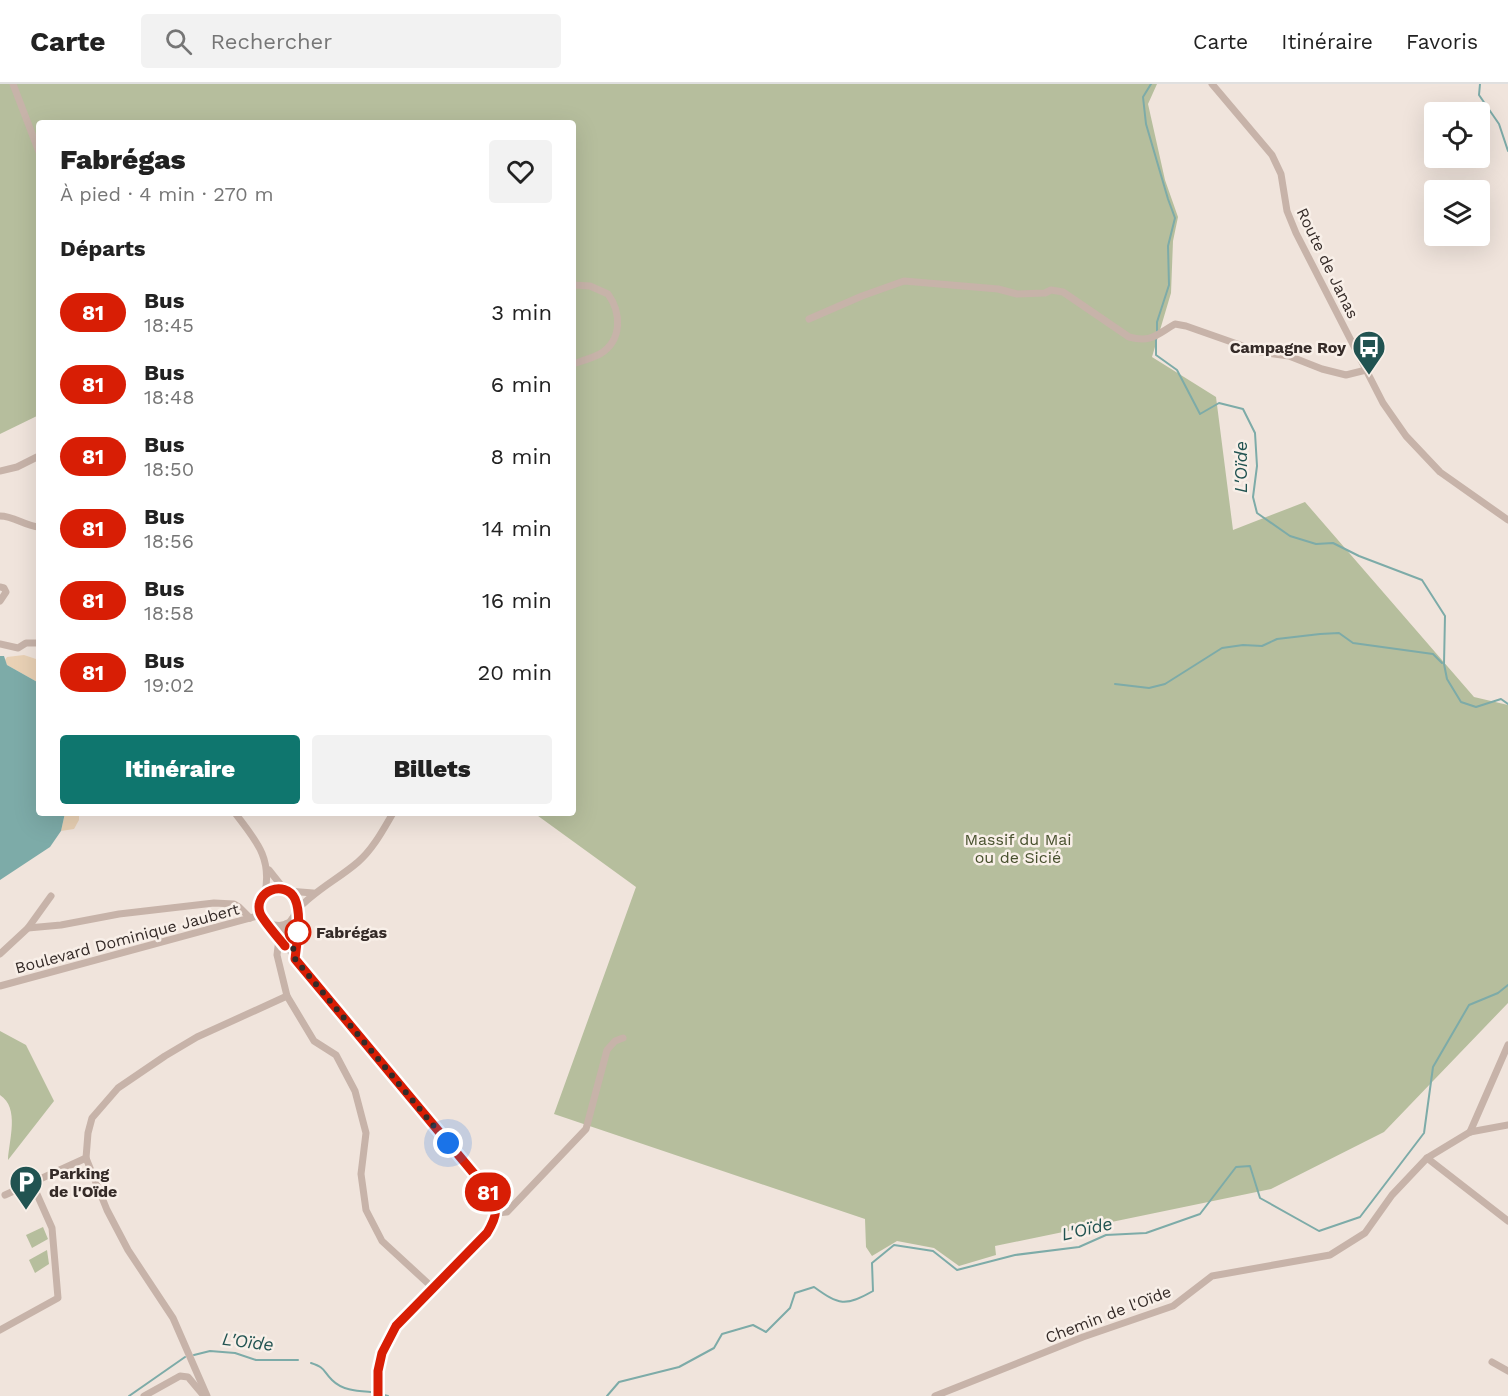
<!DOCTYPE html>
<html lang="fr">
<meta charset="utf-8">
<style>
body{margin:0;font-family:"Work Sans",sans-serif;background:#f2f2f2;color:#222;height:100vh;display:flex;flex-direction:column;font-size:22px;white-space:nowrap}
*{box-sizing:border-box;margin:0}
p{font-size:20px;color:#767676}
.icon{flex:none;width:33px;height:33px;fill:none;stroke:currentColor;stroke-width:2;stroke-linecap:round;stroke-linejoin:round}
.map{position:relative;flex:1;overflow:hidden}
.sheet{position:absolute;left:36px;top:36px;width:540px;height:696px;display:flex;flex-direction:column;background:#fff;border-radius:6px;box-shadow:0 6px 24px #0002}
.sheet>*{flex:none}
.badge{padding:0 12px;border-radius:20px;font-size:21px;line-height:39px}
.fabs{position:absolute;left:1424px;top:18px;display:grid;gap:12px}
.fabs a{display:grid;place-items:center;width:66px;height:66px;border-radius:6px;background:#fff;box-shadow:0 6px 24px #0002;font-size:30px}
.you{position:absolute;width:30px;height:30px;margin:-15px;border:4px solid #fff;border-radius:50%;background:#1a73e8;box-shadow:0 0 0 9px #1a73e833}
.map>.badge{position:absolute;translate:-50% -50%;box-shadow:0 0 0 3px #fff}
h2{padding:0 24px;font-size:22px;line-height:54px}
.round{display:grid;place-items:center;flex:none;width:63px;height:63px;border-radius:6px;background:#f2f2f2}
.headline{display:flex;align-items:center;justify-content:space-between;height:102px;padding:0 24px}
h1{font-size:28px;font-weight:800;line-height:45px}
.cta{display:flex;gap:12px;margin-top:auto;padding:12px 24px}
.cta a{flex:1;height:69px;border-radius:6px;background:#0f766e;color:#fff;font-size:24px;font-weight:800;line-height:69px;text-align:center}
.cta a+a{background:#f2f2f2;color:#222}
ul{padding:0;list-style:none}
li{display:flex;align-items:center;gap:18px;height:72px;padding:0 24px}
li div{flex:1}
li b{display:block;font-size:22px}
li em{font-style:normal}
li .badge{min-width:66px;font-weight:700;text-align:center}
header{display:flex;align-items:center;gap:36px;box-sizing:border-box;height:84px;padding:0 30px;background:#fff;border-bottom:2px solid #e0e0e0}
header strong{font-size:28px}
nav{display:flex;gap:33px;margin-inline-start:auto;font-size:21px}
.search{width:420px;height:54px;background:#f2f2f2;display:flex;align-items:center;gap:15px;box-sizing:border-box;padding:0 21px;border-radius:6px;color:#767676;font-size:22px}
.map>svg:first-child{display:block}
.green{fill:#b6be9d}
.sand{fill:#e9d1b5}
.water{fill:#7daba8}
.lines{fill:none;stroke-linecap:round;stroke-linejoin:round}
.stream{stroke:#7daba8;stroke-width:2}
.minor{stroke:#c7b3a9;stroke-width:7}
.line-casing{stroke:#fff;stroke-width:14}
.line{stroke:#d81e05;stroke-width:9}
.walk{stroke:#352b28;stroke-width:6;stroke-dasharray:0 10.8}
.stop-dot{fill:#fff;stroke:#d81e05;stroke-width:3}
.labels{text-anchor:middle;stroke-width:5;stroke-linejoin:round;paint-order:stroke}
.street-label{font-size:16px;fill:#352b28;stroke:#f8efe8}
.poi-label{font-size:16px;font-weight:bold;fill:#352b28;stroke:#f8efe8;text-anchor:end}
.park-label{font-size:16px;fill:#48512e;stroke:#f8efe8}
.stop-label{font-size:16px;font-weight:bold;fill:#352b28;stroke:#f8efe8;text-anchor:start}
.water-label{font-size:18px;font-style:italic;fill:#215351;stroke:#f8efe8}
</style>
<header>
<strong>Carte</strong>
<div class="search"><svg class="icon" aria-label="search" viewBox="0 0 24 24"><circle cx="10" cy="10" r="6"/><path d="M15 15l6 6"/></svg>Rechercher</div>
<nav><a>Carte</a><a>Itinéraire</a><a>Favoris</a></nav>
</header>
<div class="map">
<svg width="1508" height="1312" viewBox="0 0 1508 1312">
<rect width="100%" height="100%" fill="#f0e4dc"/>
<!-- green -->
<g class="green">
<path d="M0 0H1157L1148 20 1165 96 1178 133 1173 157 1171 209 1152 273 1216 313 1233 446 1305 418 1474 613 1508 621V919L1384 1048 1271 1105 995 1162 996 1171 959 1182 934 1164 897 1157 872 1172 866 1163 865 1135 554 1030 636 803 534 729H573V39H39V331L0 350Z"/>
<path d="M0 947 26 961 54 1017 8 1076C9 1056 20 1024 0 1011Z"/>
<path d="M43 1143 48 1155 32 1164 26 1151Z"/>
<path d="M47 1166 49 1180 35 1189 29 1176Z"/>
</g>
<!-- sand -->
<g class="sand">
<path d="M24 571 39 576V599L7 581 5 576 7 573Z"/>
<path d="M65 729H79V736L74 745 61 747Z"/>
</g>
<!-- water -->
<path class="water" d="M0 572H4L7 581 39 599V729H65L61 747 50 763 0 796Z"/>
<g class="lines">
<!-- stream -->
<g class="stream">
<path d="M1151 0 1143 13 1146 40 1168 115 1175 134 1168 162 1169 201 1157 238V249"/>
<path d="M1480 0 1479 11 1499 40 1508 67"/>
<path d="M1156 255V271L1177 286 1200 330 1219 319 1243 325 1255 349 1257 382 1253 413 1257 429 1290 452 1316 460 1333 459 1359 472 1422 496 1445 532 1444 580 1447 595 1461 618 1476 623 1501 615 1508 620"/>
<path d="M1115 600 1149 604 1165 600 1222 564 1243 561 1262 562 1277 555 1320 550 1339 549 1353 559 1433 570 1442 579"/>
<path d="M194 1271 210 1267 235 1269 256 1276H298"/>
<path d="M311 1279C326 1284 322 1286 332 1296 343 1307 358 1307 372 1308"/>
<path d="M384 1311 388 1312"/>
<path d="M129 1312 185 1273"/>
<path d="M607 1312 619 1298 679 1283 714 1264 722 1250 753 1241 766 1248 790 1224 795 1209 814 1203C839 1221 845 1223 873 1207L872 1179 894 1161 933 1167 957 1186 1015 1171 1079 1163 1106 1151 1146 1149 1200 1130 1236 1083 1250 1082 1260 1114 1319 1147 1360 1133 1424 1049 1433 983 1469 921 1498 909 1508 901"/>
</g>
<!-- minor -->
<g class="minor">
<path d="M13 0 39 68"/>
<path d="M1212 0 1272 71 1281 90 1287 127 1296 149 1383 319 1406 352 1440 388 1508 436"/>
<path d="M573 201 590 202 608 210C621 228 623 256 600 270 592 274 582 277 573 280"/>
<path d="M809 235 862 212 904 197 998 205 1017 210 1045 209 1051 206 1063 208 1129 253C1151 259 1156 251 1175 240L1186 242 1260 268 1289 272 1322 285 1346 291 1366 286"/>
<path d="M0 387 17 383 39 372"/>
<path d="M0 432C14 432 25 442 39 443"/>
<path d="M0 503 4 504 6 508 0 517"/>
<path d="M0 560 18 564 26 559H39"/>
<path d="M235 729C256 757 272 773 265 809"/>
<path d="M269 786 284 805"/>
<path d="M288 807 313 809"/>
<path d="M296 827C315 806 337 796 358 778 373 765 383 746 393 729"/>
<path d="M292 835V860L294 871"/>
<path d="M268 839C308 855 302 786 265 809L259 822 263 834 486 1104C498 1123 499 1129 487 1149L396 1242 382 1269 378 1287V1312"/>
<path d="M286 840 279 855 277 871 287 912 314 957 336 971 355 1007 366 1049 361 1090 366 1126 382 1157 433 1204"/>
<path d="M28 844 51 812"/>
<path d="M0 870 28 844 61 841 119 830 214 819 234 820 239 823 250 834"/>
<path d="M0 902 261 831"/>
<path d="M1470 1048 1508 961"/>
<path d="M1427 1074 1508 1137"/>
<path d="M5 1111 86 1074"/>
<path d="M496 1129 507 1128 586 1045 607 966 615 957 623 954"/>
<path d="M0 1246 58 1214 52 1144 32 1099"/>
<path d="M1492 1278 1508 1287"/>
<path d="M144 1312 180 1292 188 1293 204 1312"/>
<path d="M207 1312 173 1234 128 1166 107 1126 86 1074 88 1049 92 1034 118 1004 165 972 197 953 287 912"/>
<path d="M935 1312 1083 1253 1173 1222 1212 1192 1330 1171 1365 1149 1392 1111 1427 1074 1470 1048 1508 1041"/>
</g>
</g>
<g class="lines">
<!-- line casing -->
<g class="line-casing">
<path id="line" d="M285 862C280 856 262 835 260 829 253 807 285 795 295 815 302 831 297 857 295 875L486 1104C498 1123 499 1129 487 1149L396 1242 382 1269 378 1287V1312"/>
</g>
<!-- line -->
<use href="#line" class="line"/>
<!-- walk -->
<path class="walk" d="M298 848 291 851 295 875 448 1059"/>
</g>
<!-- icons -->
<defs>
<g id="bus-pin" transform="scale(1.725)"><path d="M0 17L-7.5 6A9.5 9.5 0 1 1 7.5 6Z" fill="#215351" stroke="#f8efe8"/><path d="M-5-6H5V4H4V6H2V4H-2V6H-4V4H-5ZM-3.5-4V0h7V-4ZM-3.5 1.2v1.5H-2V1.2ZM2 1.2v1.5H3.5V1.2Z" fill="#fff"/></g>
<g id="parking-pin" transform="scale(1.725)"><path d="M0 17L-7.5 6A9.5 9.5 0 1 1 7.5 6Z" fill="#215351" stroke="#f8efe8"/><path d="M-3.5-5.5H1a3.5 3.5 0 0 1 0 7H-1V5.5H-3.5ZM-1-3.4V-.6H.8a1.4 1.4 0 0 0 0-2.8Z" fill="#fff"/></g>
</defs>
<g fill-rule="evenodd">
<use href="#bus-pin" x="1369" y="263"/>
<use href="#parking-pin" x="26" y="1098"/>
</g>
<!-- markers -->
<circle class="stop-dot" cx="298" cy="848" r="12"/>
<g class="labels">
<!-- street labels -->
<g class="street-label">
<text transform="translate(1328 179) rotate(64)" y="6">Route de Janas</text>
<text transform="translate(127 854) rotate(-15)" y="6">Boulevard Dominique Jaubert</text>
<text transform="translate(1108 1230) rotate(-21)" y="6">Chemin de l'Oïde</text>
</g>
<!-- poi labels -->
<g class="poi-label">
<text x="1346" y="269">Campagne Roy</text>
<text x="49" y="1095" text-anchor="start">Parking<tspan x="49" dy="18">de l'Oïde</tspan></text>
</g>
<!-- park labels -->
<g class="park-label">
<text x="1018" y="761">Massif du Mai<tspan x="1018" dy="18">ou de Sicié</tspan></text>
</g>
<!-- stop labels -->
<g class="stop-label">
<text x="316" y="854">Fabrégas</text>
</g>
<!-- water labels -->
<g class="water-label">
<text transform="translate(1241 383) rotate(-90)" y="6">L'Oïde</text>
<text transform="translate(1087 1145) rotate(-13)" y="6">L'Oïde</text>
<text transform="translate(248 1258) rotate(7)" y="6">L'Oïde</text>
</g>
</g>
</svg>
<div class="fabs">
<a><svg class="icon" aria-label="locate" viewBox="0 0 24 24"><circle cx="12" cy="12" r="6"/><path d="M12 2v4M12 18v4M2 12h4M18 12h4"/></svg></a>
<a><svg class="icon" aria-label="layers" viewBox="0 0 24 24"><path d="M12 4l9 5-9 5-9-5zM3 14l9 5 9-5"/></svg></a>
</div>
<div class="you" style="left:448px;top:1059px"></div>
<b class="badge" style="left:488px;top:1108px;background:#d81e05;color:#fff">81</b>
<section class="sheet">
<div class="headline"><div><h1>Fabrégas</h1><p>À pied · 4 min · 270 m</p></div><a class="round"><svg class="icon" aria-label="heart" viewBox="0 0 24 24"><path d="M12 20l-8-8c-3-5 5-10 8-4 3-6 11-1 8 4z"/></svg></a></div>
<h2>Départs</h2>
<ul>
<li><span class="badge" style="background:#d81e05;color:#fff">81</span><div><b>Bus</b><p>18:45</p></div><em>3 min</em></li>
<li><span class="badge" style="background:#d81e05;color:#fff">81</span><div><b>Bus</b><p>18:48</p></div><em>6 min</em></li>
<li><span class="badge" style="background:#d81e05;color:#fff">81</span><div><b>Bus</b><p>18:50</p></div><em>8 min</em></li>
<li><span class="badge" style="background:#d81e05;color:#fff">81</span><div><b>Bus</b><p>18:56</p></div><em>14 min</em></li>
<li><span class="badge" style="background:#d81e05;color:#fff">81</span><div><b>Bus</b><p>18:58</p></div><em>16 min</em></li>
<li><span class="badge" style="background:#d81e05;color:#fff">81</span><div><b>Bus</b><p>19:02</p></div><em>20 min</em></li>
</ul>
<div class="cta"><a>Itinéraire</a><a>Billets</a></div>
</section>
</div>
